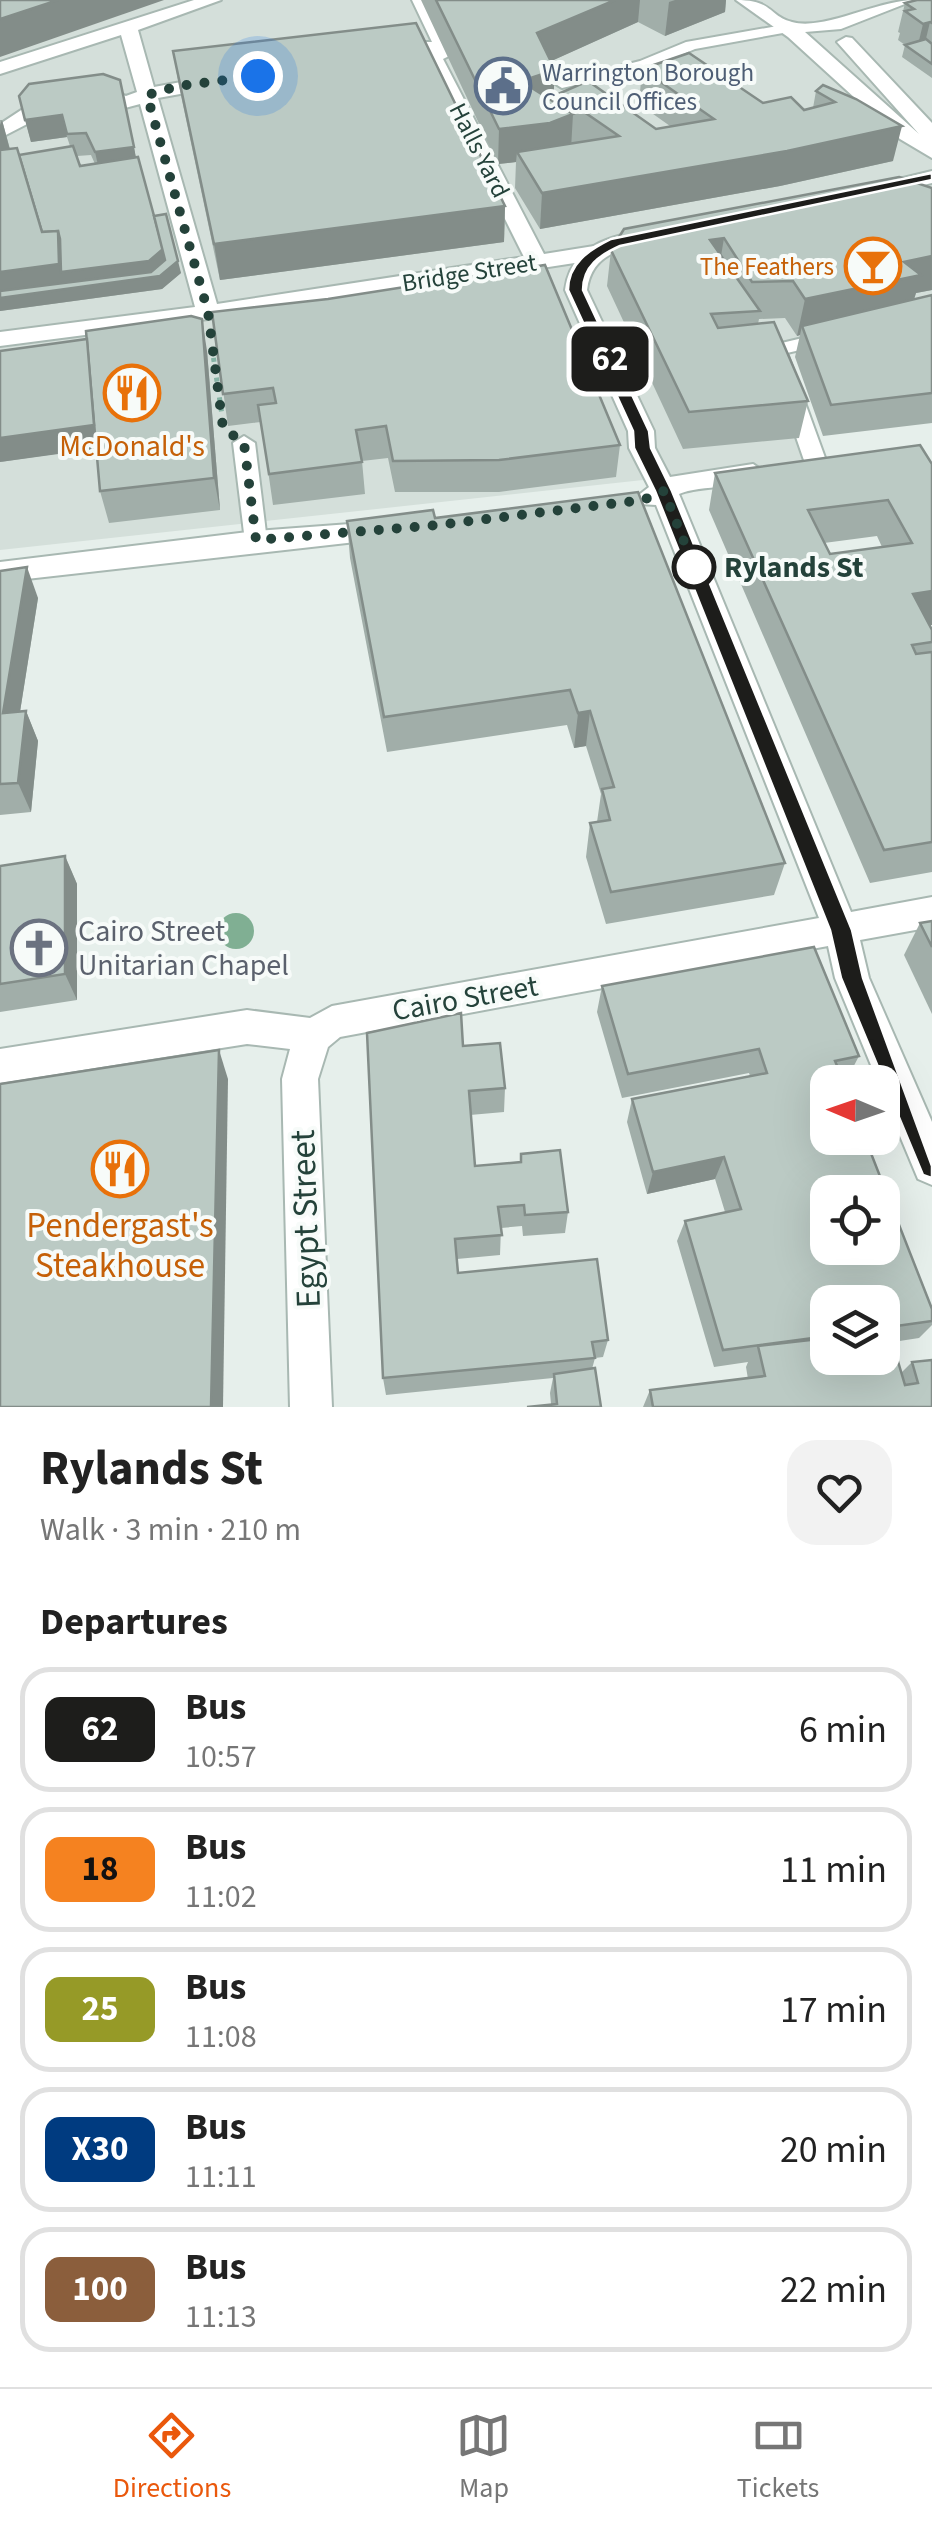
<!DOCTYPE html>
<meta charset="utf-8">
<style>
body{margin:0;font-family:"Source Sans 3",sans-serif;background:#f2f2f2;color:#222;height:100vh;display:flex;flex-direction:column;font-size:38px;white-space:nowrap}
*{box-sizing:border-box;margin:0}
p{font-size:32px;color:#767676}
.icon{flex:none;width:55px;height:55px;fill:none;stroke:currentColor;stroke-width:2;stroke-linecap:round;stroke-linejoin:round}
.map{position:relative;height:1407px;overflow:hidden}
.sheet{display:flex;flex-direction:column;background:#fff;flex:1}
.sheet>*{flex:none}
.badge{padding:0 20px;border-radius:15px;font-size:35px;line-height:65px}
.needle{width:65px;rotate:272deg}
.fabs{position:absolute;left:810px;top:1065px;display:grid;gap:20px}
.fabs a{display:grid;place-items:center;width:90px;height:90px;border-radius:20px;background:#fff;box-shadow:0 10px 40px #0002;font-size:50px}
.you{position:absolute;width:50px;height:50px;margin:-25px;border:8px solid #fff;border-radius:50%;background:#1a73e8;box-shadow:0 0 0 15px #1a73e833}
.map>.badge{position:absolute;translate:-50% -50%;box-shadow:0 0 0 5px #fff}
h2{padding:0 40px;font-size:38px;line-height:90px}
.round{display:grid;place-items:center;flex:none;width:105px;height:105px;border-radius:30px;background:#f2f2f2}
.head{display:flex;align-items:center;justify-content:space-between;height:170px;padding:0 40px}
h1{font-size:48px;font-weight:700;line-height:75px}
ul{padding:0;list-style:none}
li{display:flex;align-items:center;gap:30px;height:125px;margin:0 20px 15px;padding:0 20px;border:5px solid #e0e0e0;border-radius:30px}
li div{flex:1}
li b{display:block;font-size:38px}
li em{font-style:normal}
li .badge{min-width:110px;font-weight:700;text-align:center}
.tab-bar{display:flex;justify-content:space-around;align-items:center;height:140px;border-top:2px solid #e0e0e0;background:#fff;font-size:28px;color:#767676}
.tab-bar a{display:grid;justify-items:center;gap:5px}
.tab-bar .on{color:#ea580c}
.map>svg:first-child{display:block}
.built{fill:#d4dfda}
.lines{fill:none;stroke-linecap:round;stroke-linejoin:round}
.service-casing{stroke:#a8b8b2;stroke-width:4}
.pedestrian-casing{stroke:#a8b8b2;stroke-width:4}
.minor-casing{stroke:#a8b8b2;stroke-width:4}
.path{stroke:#86b3a5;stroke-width:5;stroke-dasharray:4 6;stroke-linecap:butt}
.service{fill:#fff;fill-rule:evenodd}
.pedestrian{fill:#fff;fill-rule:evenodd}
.minor{fill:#fff;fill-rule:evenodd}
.tree{fill:#80af93}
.wall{fill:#a1aea9;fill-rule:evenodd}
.shaded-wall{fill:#838d89}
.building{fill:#bbcac4;stroke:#838d89;stroke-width:2.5;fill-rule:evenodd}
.line{fill:#1d1d1b;stroke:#fff;stroke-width:2.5}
.walk{stroke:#24423a;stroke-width:10;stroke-dasharray:0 18}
.stop-dot{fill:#fff;stroke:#1d1d1b;stroke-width:5}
.labels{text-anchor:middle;stroke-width:8;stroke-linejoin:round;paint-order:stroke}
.far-service-label{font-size:25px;fill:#4e5e75;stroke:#f7fbf9;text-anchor:start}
.far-street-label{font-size:25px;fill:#24423a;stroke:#f7fbf9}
.far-food-label{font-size:25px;fill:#c56008;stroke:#f7fbf9;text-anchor:end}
.food-label{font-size:30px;fill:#c56008;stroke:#f7fbf9}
.stop-label{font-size:30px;font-weight:bold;fill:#24423a;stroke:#f7fbf9;text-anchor:start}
.worship-label{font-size:30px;fill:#5b616d;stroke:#f7fbf9;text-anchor:start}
.street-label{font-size:30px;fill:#24423a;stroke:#f7fbf9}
.near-street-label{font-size:35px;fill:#24423a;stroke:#f7fbf9}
.near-food-label{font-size:35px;fill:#c56008;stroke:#f7fbf9}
</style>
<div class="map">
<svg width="932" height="1407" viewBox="0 0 932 1407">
<rect width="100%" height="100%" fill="#e6efeb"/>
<!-- built -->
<path class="built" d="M0 0H932V319L782 352 827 460 0 550Z"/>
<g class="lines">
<!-- service casing -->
<g class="service-casing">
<g id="service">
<path d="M789 24 796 28 794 31 695 49 650 68 562 88 554 83 640 61 686 42Z"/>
<path d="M832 331 839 333V341L787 353 828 466 817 473 806 466 766 350 769 346Z"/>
<path d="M244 436 255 443 267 541 256 549 245 541 233 443Z"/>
</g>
</g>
<!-- pedestrian casing -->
<g class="pedestrian-casing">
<path id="pedestrian" d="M194 0H221L138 30 154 87 219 75 228 81 219 87 158 98 217 304 524 257 426 61 394 66 385 60 387 56 420 51 421 42H432L412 0H430L455 53 443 59 544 254 594 246 605 253 594 260 208 319 0 346V332L195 307 140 104 125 108 107 102 41 112 31 122 0 138V124L35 101 108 90 126 96 137 92 121 35 0 74V62Z"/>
</g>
<!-- minor casing -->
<g class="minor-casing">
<g id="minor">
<path d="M736 0C774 0 768 16 792 22 824 31 877 0 915 0L841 29 805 32 919 134 837 42 846 37 852 38 932 123V158L900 139 788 37Z"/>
<path d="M932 171V183L877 196 867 190 870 186Z"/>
<path d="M655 228 666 235 663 240C629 248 592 249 587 290L654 431 655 448 670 477 753 464 766 473C753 490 701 484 679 494L851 912 932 897V927L860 940 869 978 932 1122V1185L918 1179 882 1093V1082H878L835 978 828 946 340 1037 328 1047 318 1079 332 1407H290L282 1079 290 1049 247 1044 0 1083V1049L247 1010 310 1018 332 1006 819 918 656 505 639 504 635 498 649 487 629 448 628 431 565 290C571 242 615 236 655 228Z"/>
<path d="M390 521 400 523 403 530 400 537 0 582V562L256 531Z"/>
</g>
</g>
<!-- path -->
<path class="path" d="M212 348 222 415"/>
<!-- service -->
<use href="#service" class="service"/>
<!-- pedestrian -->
<use href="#pedestrian" class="pedestrian"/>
<!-- minor -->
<use href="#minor" class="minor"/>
</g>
<!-- trees -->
<circle class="tree" cx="236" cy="931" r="18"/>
<!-- wall -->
<g class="wall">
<path d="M421 0H726L725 12 665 36 638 22 551 61 553 101 557 104 558 94 656 129 670 126 639 104 642 69 763 103 804 110 813 108 816 91 823 85 893 161 780 186 540 229 515 188 516 162 498 164Z"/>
<path d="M932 0V78L902 57 905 45 898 40 900 33 898 32 905 3Z"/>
<path d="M173 51 505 206 504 242 220 280 179 86Z"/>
<path d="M120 80 136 158 154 216 181 273 162 289 0 311V120H2L10 149 19 155 70 146 67 137 31 142 19 96ZM91 155 95 164 80 166 77 156Z"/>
<path d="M932 188V290L916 293 914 299 932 295V423L823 436 795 357 800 335 797 336 785 318 759 319 758 324 808 401 799 438 683 449 607 286 611 250Z"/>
<path d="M212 312 620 445 616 477 499 492H395L388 458 362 461 365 494 273 505 261 422 228 426Z"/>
<path d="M207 351 220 510 109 523 100 491 96 448 0 462Z"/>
<path d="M920 445 930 626 932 630V872L870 883 709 510 715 473ZM877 536 882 547 830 554 824 543Z"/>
<path d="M435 518 785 863 774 895 606 924 586 857 590 823 597 822 601 794 586 746 574 748 567 725 387 752 350 558 347 521Z"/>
<path d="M0 571 38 598 20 712 26 711 38 741 31 812 0 815Z"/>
<path d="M65 856 77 884V1000L0 1012V866Z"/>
<path d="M932 921V1014L904 955 920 923Z"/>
<path d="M602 986 859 1056 846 1081H843L932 1321V1325L919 1338 893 1342 901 1373 912 1362 932 1407H643L650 1390 748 1379 746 1367 748 1362 714 1367 677 1241 685 1221 725 1212 715 1179 647 1194 627 1122 632 1099 750 1076 749 1073 622 1098 597 1012ZM828 1302H882V1358H828Z"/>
<path d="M463 1046 505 1088 504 1112 470 1115 475 1166 568 1212 565 1233 523 1236 522 1226 501 1228 500 1255 457 1259 458 1273 608 1340 603 1357 595 1358 592 1369 601 1407 551 1404 550 1393 553 1378 386 1395 383 1378Z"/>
</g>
<!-- shaded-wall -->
<g class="shaded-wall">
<path d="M58 0H164L0 57V19Z"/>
<path d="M615 0H640L638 22 536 68 537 33Z"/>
<path d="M675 0H726L725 12 665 36 669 2Z"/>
<path d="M930 22 923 51 916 53 923 24Z"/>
<path d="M555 70 553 105 521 81Z"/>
<path d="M573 114 571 149 517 152 516 162 498 164 499 129Z"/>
<path d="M62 115 67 137 31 142 25 120Z"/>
<path d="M2 120 10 150 0 160V125Z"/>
<path d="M902 126 893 161 780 186 540 229 542 193Z"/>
<path d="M134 147 138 169 100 174 95 152Z"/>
<path d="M505 206 504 242 220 280 214 244Z"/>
<path d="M58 231 163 249 178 261 181 273 162 289 0 311V272Z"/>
<path d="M724 238 718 274 710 240Z"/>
<path d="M932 256V290L916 293 910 312 802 326 800 335 797 336 805 299 904 262Z"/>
<path d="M202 319 207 351 220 510 214 478Z"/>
<path d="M96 424 102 448 0 462V438Z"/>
<path d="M27 567 38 598 15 743 3 713Z"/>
<path d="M932 591V625L900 630 913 594Z"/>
<path d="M26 711 38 741 31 812 18 783Z"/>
<path d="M590 711 586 746 574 748 578 713Z"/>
<path d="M65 856 77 884V1000L65 974Z"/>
<path d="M219 1050 228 1079 223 1407H211Z"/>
<path d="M724 1157 715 1179 647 1194 653 1172Z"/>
</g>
<!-- building -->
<g class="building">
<path d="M0 0H58L0 19Z"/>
<path d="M436 0H615L537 33 555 70 521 81 573 114 550 123 499 129Z"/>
<path d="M917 0H932V23L930 22 923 24 905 11 914 9 905 3Z"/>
<path d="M416 23 505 206 214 244 173 51Z"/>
<path d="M926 39 932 44V64L905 45Z"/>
<path d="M689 53 763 103 791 97 804 110 835 102 816 91 823 85 856 99 902 126 787 151 542 193 517 152 619 136 558 94 588 81 656 129 714 119 642 69Z"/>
<path d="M103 74 120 80 134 147 95 152 86 133 67 134 62 115 25 120 19 96 29 84Z"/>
<path d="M73 146 80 166 138 157 163 249 149 261 61 272 60 239 58 231 42 232 19 155Z"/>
<path d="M17 148 42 232 58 231 59 264 0 272V150Z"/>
<path d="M899 177 932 188V256L904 262 921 275 805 299 793 281 752 282 724 238 710 240 760 311 711 314 718 328 774 322 808 401 689 412 611 250 624 229Z"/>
<path d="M166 214 178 261 160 276 0 298V291L151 272 165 260 154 216Z"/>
<path d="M545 265 620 445 499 460 393 461 386 426 356 430 362 462 269 474 258 405 276 403 273 388 223 394 212 312 328 299Z"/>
<path d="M932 295V393L831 405 802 326Z"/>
<path d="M191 316 202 319 214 478 100 491 86 331Z"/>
<path d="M87 339 94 425 0 438V351Z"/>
<path d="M920 445 932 464V591L913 594 932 630V642L912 645 916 654 932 652V842L884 850 715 473ZM888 500 912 543 830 554 808 510Z"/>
<path d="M638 492 785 863 611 892 590 823 610 820 602 789 614 787 590 711 578 713 570 690 384 717 347 521 433 510 435 518Z"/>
<path d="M27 567 3 713 26 711 18 783 0 784V571Z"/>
<path d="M65 856V974L0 984V866Z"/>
<path d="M932 921V947L920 923Z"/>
<path d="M814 947 859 1056 835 1061 844 1082H828V1138H865L932 1309V1321L882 1328V1302H828V1336L723 1350 685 1221 741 1209 724 1157 653 1172 632 1099 767 1073 759 1049 628 1074 602 986ZM828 1192H882V1248H828Z"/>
<path d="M461 1013 463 1046 500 1043 505 1088 469 1091 475 1166 521 1162V1154L560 1150 568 1212 525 1215 524 1205 498 1207 502 1235 455 1239 458 1273 597 1259 608 1340 592 1342 595 1358 383 1378 367 1033Z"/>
<path d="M219 1050 211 1407H0V1084Z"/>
<path d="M889 1331 905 1385 918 1383 912 1362 932 1360V1407H653L650 1390 765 1376 758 1346 828 1338V1358H882V1332Z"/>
<path d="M595 1368 601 1407H527L557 1404 554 1374Z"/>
</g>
<!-- line -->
<path class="line" d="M932 173V180L620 246C600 255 583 266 583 290L649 431 651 448 672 491 852 930 863 978 932 1166V1178L923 1175 841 978 830 930 655 491 634 448 633 431 568 290C568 263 589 250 611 239Z"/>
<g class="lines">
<!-- walk -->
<path class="walk" d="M258 76 179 86 147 95 208 312 223 428 244 443 256 540 438 525 643 500 664 491 694 567"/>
</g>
<!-- icons -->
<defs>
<g id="civic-ring" transform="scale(2.875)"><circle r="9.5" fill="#f7fbf9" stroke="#5c6f8a" stroke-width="1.5"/><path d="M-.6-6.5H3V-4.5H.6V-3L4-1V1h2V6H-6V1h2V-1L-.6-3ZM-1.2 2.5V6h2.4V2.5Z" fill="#5c6f8a"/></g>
<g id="bar-ring" transform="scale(2.875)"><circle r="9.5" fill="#f7fbf9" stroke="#e8710a" stroke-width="1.5"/><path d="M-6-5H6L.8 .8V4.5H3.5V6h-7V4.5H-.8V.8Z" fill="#e8710a"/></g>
<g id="restaurant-ring" transform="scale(2.875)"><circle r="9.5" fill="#f7fbf9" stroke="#e8710a" stroke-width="1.5"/><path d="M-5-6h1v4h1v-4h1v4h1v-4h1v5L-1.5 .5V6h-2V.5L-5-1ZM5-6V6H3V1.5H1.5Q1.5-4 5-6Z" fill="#e8710a"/></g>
<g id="church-ring" transform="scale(2.875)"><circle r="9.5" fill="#f7fbf9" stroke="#6b7280" stroke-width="1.5"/><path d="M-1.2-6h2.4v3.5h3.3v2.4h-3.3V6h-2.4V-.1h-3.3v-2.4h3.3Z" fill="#6b7280"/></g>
</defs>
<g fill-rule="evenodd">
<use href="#civic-ring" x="503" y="86"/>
<use href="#bar-ring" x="873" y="266"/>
<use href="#restaurant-ring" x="132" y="393"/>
<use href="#church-ring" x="39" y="948"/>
<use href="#restaurant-ring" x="120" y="1169"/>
</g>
<!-- markers -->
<circle class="stop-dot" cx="694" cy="567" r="20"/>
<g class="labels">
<!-- far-service labels -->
<g class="far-service-label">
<text x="542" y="81">Warrington Borough<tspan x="542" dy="29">Council Offices</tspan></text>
</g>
<!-- far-street labels -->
<g class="far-street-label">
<text transform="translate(480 150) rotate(63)" y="9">Halls Yard</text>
<text transform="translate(469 272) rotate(-9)" y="9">Bridge Street</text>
</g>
<!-- far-food labels -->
<g class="far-food-label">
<text x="834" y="275">The Feathers</text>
</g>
<!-- food labels -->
<g class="food-label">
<text x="132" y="456">McDonald's</text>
</g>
<!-- stop labels -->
<g class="stop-label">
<text x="724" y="577">Rylands St</text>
</g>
<!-- worship labels -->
<g class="worship-label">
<text x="78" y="941">Cairo Street<tspan x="78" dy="34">Unitarian Chapel</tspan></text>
</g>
<!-- street labels -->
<g class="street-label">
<text transform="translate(465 998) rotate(-10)" y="10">Cairo Street</text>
</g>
<!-- near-street labels -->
<g class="near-street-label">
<text transform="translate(305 1219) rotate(-92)" y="12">Egypt Street</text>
</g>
<!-- near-food labels -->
<g class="near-food-label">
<text x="120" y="1237">Pendergast's<tspan x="120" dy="40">Steakhouse</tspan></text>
</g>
</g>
</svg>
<div class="fabs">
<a><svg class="needle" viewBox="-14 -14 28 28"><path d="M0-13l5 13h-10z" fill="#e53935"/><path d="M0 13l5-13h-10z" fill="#767676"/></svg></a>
<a><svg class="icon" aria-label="locate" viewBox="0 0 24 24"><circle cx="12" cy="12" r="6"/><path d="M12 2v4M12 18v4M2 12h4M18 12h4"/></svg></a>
<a><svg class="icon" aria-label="layers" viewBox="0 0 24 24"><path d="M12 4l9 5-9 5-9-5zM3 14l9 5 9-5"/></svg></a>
</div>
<div class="you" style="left:258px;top:76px"></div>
<b class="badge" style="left:610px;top:359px;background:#1d1d1b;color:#fff">62</b>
</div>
<section class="sheet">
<div class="head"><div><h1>Rylands St</h1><p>Walk · 3 min · 210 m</p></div><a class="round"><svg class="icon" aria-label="heart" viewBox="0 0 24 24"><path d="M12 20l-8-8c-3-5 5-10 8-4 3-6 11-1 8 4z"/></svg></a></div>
<h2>Departures</h2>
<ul>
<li><span class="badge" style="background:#1d1d1b;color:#fff">62</span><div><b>Bus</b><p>10:57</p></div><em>6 min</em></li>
<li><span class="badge" style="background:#f58220;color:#111">18</span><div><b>Bus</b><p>11:02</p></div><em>11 min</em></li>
<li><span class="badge" style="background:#969a27;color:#fff">25</span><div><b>Bus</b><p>11:08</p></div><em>17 min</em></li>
<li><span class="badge" style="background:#003b80;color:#fff">X30</span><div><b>Bus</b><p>11:11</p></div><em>20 min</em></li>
<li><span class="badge" style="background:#8b5e3c;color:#fff">100</span><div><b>Bus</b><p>11:13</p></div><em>22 min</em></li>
</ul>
</section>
<nav class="tab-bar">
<a class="on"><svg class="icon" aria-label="directions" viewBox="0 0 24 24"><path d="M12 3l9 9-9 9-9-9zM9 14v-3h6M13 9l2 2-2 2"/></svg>Directions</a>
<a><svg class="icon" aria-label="map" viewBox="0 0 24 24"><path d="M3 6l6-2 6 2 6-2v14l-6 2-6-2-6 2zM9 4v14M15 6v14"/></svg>Map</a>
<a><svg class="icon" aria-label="tickets" viewBox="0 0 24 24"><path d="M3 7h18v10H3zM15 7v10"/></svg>Tickets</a>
</nav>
